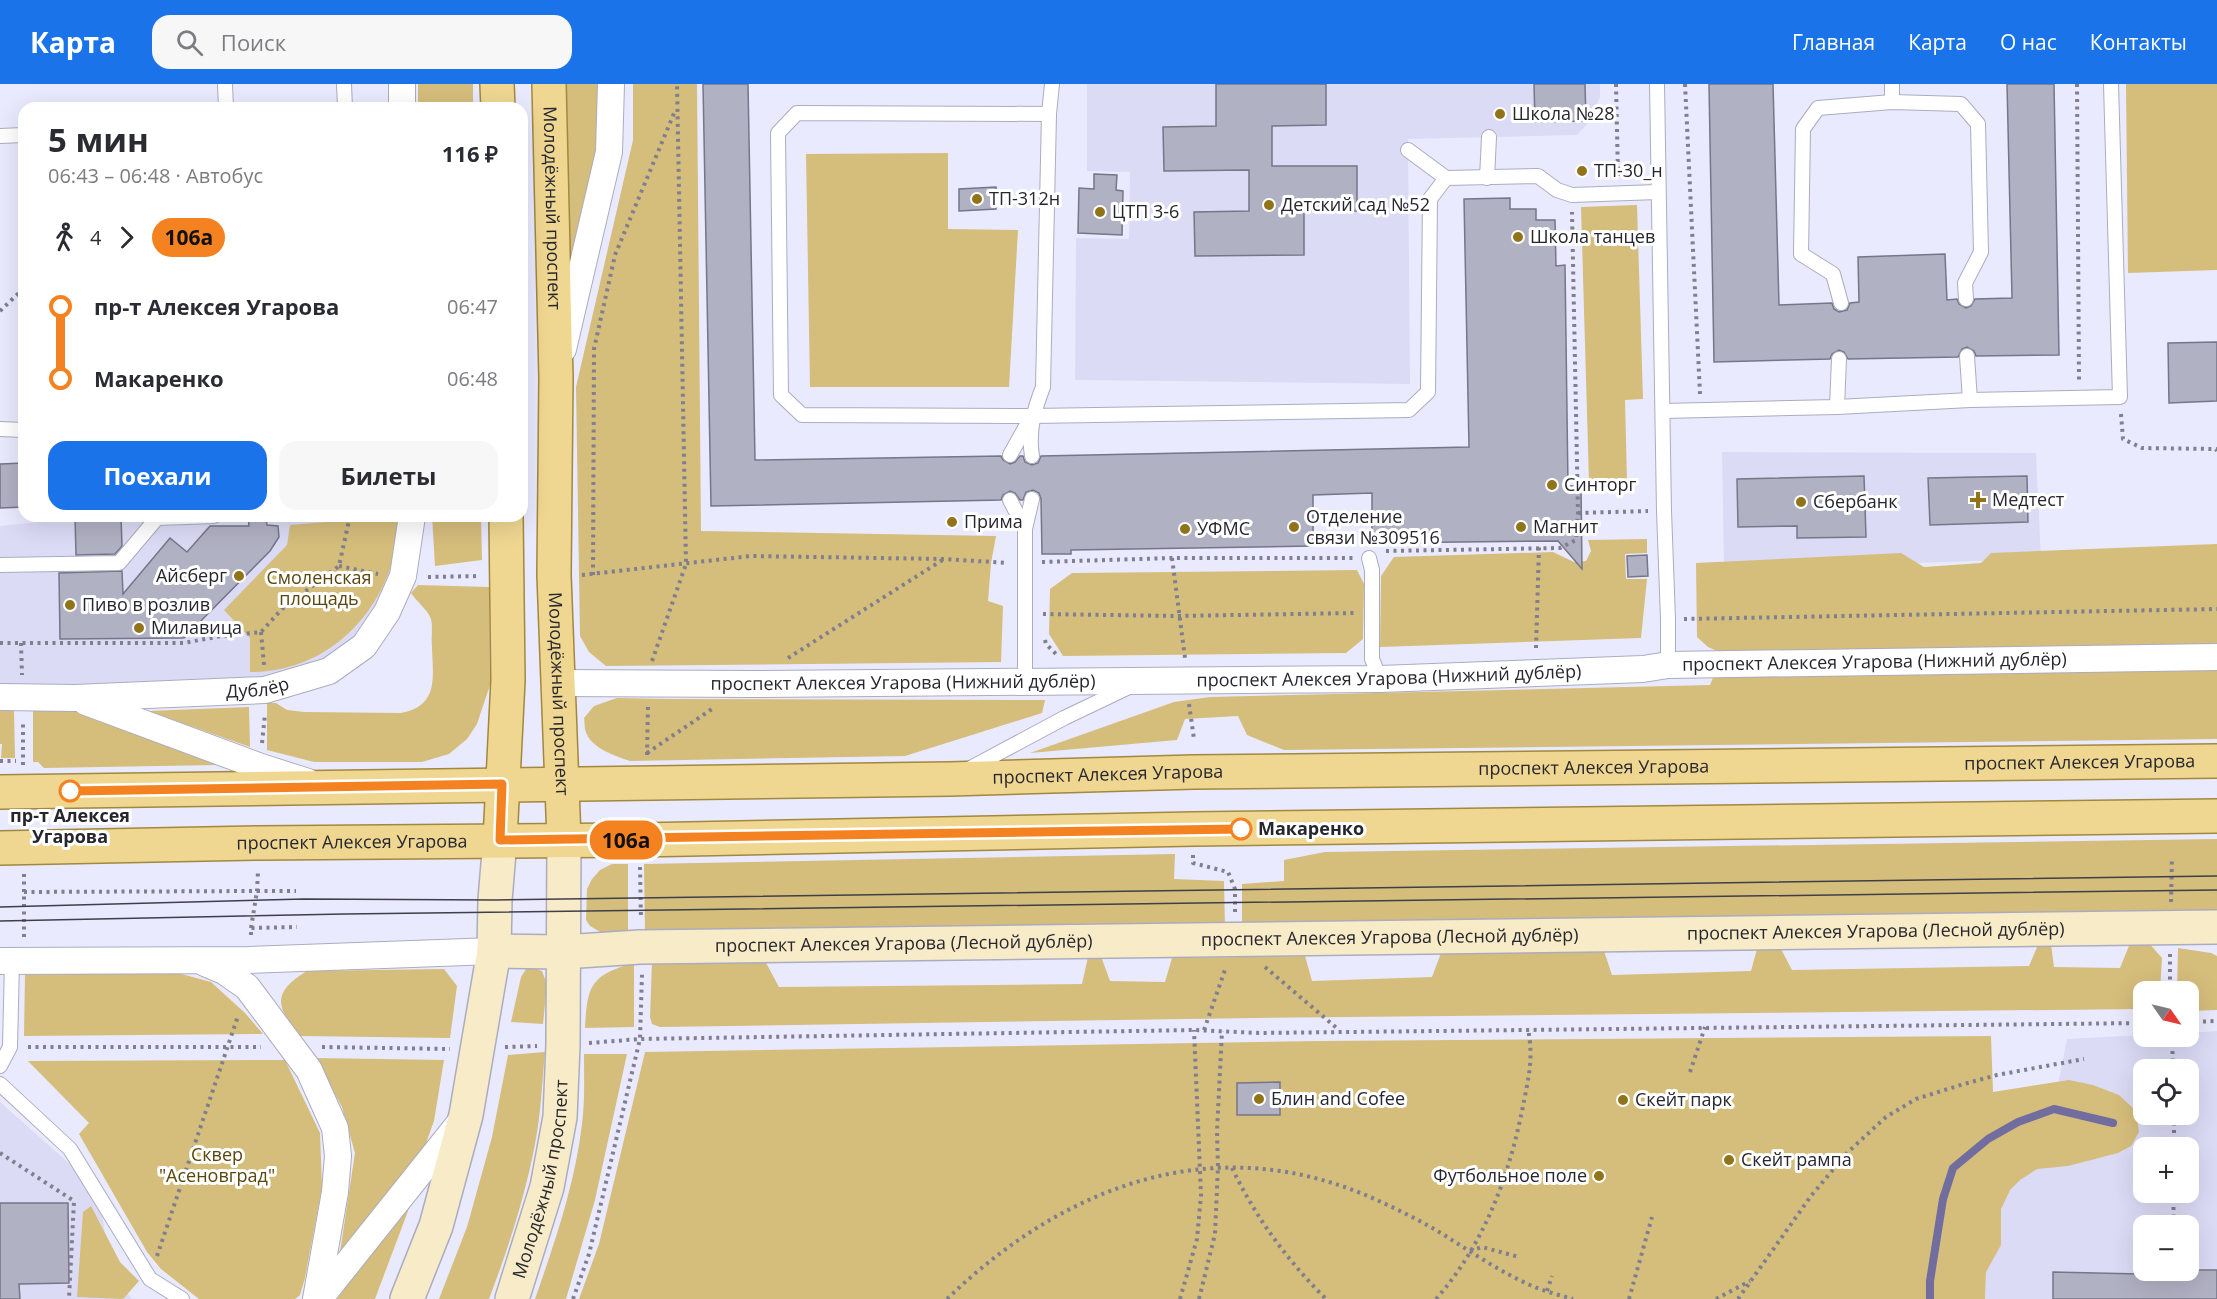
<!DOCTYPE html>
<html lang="ru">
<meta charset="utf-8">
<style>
body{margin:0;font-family:"Open Sans",sans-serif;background:#f7f7f7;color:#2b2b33;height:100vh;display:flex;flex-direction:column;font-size:22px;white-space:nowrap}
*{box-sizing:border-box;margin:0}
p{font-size:20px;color:#7c7c81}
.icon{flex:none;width:33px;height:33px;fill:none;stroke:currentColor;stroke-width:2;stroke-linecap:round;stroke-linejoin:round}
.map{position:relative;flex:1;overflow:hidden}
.drawer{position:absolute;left:18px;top:18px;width:510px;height:420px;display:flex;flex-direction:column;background:#fff;border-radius:18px;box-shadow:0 6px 24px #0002}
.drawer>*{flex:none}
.badge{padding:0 12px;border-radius:20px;font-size:21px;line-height:39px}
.needle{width:39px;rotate:124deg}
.controls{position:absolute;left:2133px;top:897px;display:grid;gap:12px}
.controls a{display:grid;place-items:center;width:66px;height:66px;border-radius:12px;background:#fff;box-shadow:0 6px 24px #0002;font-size:30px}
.map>.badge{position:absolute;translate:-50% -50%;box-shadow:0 0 0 3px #fff}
.legs{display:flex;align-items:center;gap:9px;height:66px;padding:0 30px;font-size:20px}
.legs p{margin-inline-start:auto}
.summary{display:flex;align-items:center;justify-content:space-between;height:102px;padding:0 30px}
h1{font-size:33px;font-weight:700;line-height:45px}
.action{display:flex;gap:12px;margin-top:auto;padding:12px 30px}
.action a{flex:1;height:69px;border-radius:18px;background:#1a73e8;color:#fff;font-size:24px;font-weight:700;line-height:69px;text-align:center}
.action a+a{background:#f7f7f7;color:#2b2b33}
ul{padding:0 30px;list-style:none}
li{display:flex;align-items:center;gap:21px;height:72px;font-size:22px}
li i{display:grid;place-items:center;width:9px;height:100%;margin:0 8px;background:currentColor}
li i::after{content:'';width:15px;height:15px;margin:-8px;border:4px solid;border-radius:50%;background:#fff}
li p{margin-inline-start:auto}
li:first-child i{background:linear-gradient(#0000 50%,currentColor 0)}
li:last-child i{background:linear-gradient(currentColor 50%,#0000 0)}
header{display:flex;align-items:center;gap:36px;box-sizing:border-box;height:84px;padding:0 30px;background:#1a73e8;color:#fff}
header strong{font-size:28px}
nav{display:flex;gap:33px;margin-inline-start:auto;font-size:21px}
.search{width:420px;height:54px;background:#f7f7f7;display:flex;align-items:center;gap:15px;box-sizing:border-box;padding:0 21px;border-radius:18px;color:#7c7c81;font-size:22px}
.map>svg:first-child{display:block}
.built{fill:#dbdbf6;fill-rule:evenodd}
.green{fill:#d5bd7c}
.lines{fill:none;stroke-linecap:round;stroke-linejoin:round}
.stream{stroke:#716e9f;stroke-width:8}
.building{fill:#b1b1c4;stroke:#767688;stroke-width:1.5}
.lane-casing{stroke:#acacbf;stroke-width:16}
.street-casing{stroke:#acacbf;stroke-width:28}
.secondary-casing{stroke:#acacbf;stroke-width:36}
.primary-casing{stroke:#a2883e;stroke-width:36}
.path{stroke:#7f7f8d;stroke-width:4;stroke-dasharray:3 4.5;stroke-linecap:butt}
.lane{stroke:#fff;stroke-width:14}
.street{stroke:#fff;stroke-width:26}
.secondary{stroke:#f7ebc8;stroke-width:33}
.primary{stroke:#efd791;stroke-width:33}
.tram{stroke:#3f3f49;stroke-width:1.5}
.line-1-casing{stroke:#fff;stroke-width:14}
.line-1{stroke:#f58220;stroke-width:9}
.poi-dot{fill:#91741a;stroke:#fff;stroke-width:2}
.stop-1-dot{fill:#fff;stroke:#f58220;stroke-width:3}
.labels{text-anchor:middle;stroke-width:6;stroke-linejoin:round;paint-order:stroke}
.poi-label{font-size:18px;fill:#26262e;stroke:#fff;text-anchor:start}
.street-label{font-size:18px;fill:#26262e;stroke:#fff}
.park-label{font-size:18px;fill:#5a470d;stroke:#fff}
.stop-label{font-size:18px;font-weight:bold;fill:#26262e;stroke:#fff}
</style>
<header>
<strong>Карта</strong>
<div class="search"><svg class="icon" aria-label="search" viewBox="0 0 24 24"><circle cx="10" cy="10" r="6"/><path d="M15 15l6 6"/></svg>Поиск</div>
<nav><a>Главная</a><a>Карта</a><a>О нас</a><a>Контакты</a></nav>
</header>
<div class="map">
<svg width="2217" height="1215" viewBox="0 0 2217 1215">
<rect width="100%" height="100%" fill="#eaeaff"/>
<!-- built -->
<g class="built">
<path d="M1087 0H1600V13L1591 36 1577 51 1408 55 1410 300 1075 296 1076 154 1129 155 1130 88 1087 87Z"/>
<path d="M1722 368 2036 369 2041 475 1724 485Z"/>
<path d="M100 432H406L392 502 359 553 298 590 180 600 0 602V442Z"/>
<path d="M2217 947V1215H1985L1986 1188 1996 1106 2046 1061 2067 955 2143 951 2144 952H2188L2189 949ZM2144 986H2188V1030H2144ZM2144 1064H2188V1108H2144ZM2144 1142H2188V1186H2144Z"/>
<path d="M0 1018 98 1105 111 1187 132 1215H0Z"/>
</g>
<!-- green -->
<g class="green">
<rect x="418" y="0" width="55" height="24"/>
<path d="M566 0H599L600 67 570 202Z"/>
<path d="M633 0H697L701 447 996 452 991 479 988 517 1003 522 1001 578 606 582 589 568 580 552 576 303 633 56Z"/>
<path d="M2126 0H2217V186L2128 189Z"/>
<path d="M948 69V145L1018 146 1009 303H810L806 70Z"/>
<path d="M1637 121 1643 315 1625 316 1627 397 1589 398 1581 123Z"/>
<path d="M432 432H481L482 476 435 482Z"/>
<path d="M350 436 399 437C399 444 400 453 399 460 398 467 394 475 391 482 370 544 318 588 250 588V554L224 526 287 461 290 441Z"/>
<path d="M1647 455V469L1625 470 1626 495H1647L1641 554 1380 563 1381 492 1394 473 1553 468 1574 478 1586 477 1591 467 1588 456Z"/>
<path d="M2217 460V562L1724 570 1708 563 1697 553 1696 479 1901 469 1924 483 1981 479 1991 469Z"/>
<path d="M1357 486 1364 500 1363 555 1346 569 1063 572 1049 550 1050 505 1072 489Z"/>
<path d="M418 501 489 503 490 601 477 640 467 655 449 670 422 678H314L267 666V619H276L287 626 304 628 401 629C439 622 433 594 432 563 431 554 433 543 431 535 428 526 416 517 411 509Z"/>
<path d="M2217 584V655L1284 666 1247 651 1238 632 1185 635 1177 656 1030 669 1174 618 1210 613 1710 601 1714 591Z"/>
<path d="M617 614 673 615 1045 616 1042 629 905 672 630 677C615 672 591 664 586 648 584 644 585 638 584 634L594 622Z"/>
<path d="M249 623 250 663 148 627Z"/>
<path d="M33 626 74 627 217 681 44 684 38 678H33Z"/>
<path d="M0 627H14L15 674H1L2 660H0Z"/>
<path d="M2217 755V828L1242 843V800L1284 797V776L1325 768Z"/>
<path d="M1175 770 1174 795 1224 797 1225 844 645 849 644 780Z"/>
<path d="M612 780H628V851L604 850 590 842 586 836 587 805 592 795 600 786Z"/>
<path d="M2131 857 2148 858 2162 874 2160 907 2144 908 2143 925 1256 934 660 943 652 940 650 933 652 878 765 877 779 903 1082 900 1088 873 1102 875 1110 897 1165 898 1172 874 1305 872 1312 897 1432 893 1441 869 1604 867 1612 891 1751 887 1757 865H1781L1792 886 2029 882 2038 861 2051 860 2054 883 2120 884Z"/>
<path d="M2178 864 2211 869 2217 872V926L2189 927 2188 908 2177 907Z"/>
<path d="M634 879V943L585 944C587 901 591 891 634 879Z"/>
<path d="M528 882 542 887 547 900 543 940 511 938 521 893Z"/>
<path d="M444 885 457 902 450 954 300 952C276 923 271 909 307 887Z"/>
<path d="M174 888 211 898 245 929 263 950 24 952 25 891Z"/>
<path d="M1991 952 1993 1008 2069 996 2093 1001 2119 1011 2136 1027 2139 1048 2131 1062 2118 1069 2068 1082 2037 1085 2020 1096 2010 1106 2001 1125V1161L1986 1188 1985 1215H579L599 1160 645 968 1319 957Z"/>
<path d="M545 968C542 999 541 1030 535 1060 525 1113 508 1165 489 1215H439L467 1143 492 1053 508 971Z"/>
<path d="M584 970H627L595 1116 566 1215H535C555 1158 575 1100 582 1040 585 1017 584 993 584 970Z"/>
<path d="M315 974 444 976 434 1037 425 1062 340 1168 355 1069 342 1023Z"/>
<path d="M285 976 320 1049 322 1103 305 1194 300 1211 295 1215H199L161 1185 147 1168 79 1050 89 1039 28 977Z"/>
<path d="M414 1111 375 1215H337Z"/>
<path d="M91 1122 120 1178 139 1197 123 1215 77 1213 83 1128Z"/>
</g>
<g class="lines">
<!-- stream -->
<path class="stream" d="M1930 1215V1197L1943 1115 1953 1084 1988 1055 2018 1038 2054 1025 2113 1039"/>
</g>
<!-- building -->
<g class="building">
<path d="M703 0H748L755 376 1001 372 1003 376 1010 380 1015 378 1020 372H1023L1025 378 1032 381 1038 379 1041 372 1469 363 1464 115 1510 114V125H1536V136H1555L1556 182 1565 181 1568 402H1581L1582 485 1558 457 1372 459V409L1313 411V462L1071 466V470H1042L1041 415 1039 409 1033 406 1026 408 1023 416H1020L1015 409 1010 407 1003 411 1001 416 711 422Z"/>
<path d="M1216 0H1326V41L1272 42V82H1357V127H1304V171L1195 172 1194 128 1249 127V86L1164 87 1163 43 1216 42Z"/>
<path d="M1534 0H1585L1586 37 1535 38Z"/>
<path d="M1709 0H1773L1779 221 1832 219 1834 225 1839 228 1847 226 1850 219 1859 218 1858 173 1945 170 1947 216 1957 215 1959 220 1966 224 1971 222 1975 215 2012 214 2007 0H2054L2059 271 1976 272 1974 267 1967 263 1962 265 1958 273 1848 275 1844 268 1839 266 1832 270 1830 275 1714 278Z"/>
<path d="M1094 90 1117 91 1116 106 1123 107 1122 151 1078 149 1079 104 1094 105Z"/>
<path d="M996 103V125L959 127V105Z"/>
<path d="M2217 258V317L2169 319 2168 259Z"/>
<path d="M24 379V423L0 424V380Z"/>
<path d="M1864 392 1866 453 1797 454V442L1738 443 1737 395Z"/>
<path d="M2027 392 2028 438 1930 441 1928 394Z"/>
<path d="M75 432H121L122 462 115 470 76 471Z"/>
<path d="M248 432H266L267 441 278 442 279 453 270 467 184 554 60 555 59 489 122 487 123 510 170 454 187 468 210 442H249Z"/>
<path d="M1647 471 1648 492 1628 493 1627 472Z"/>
<path d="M1280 998V1031H1237V999Z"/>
<path d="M0 1119H68L69 1199 19 1200 20 1215H0Z"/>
<path d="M2144 1186H2217V1215H2053V1188L2140 1190Z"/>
</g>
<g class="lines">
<!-- lane casing -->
<g class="lane-casing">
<g id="lane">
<path d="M225 0 226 24"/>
<path d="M344 0 345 24"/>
<path d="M1657 0 1664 427 1668 535V581"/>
<path d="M1892 18V0"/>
<path d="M1049 30 797 29 778 49 781 311 802 331 1032 332 1409 326 1428 308 1430 115 1446 94 1538 92 1557 106 1572 111 1658 108"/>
<path d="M0 52 24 51"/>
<path d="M1408 66 1446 94"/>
<path d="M1487 94 1489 53"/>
<path d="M1841 219 1833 190 1801 170 1803 45 1818 24 1892 18 1961 20 1978 40 1981 168 1965 199 1966 215"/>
<path d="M1967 272 1970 316"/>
<path d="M1837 323 1839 275"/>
<path d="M1663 327 1837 323 1970 316 2120 313 2111 0"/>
<path d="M0 345 24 346"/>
<path d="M1010 371 1029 337"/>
<path d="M1032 372C1028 347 1034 326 1043 303L1049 30 1052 0"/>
<path d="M1010 416 1025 445"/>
<path d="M1369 474 1372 486V575L1380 595"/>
<path d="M0 481 119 479 157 434 214 432"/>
<path d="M1025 597V445L1032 415"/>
<path d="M967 686 1064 634 1129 603"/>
<path d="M0 982 10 963 12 877"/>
<path d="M0 1000 70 1065 150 1195 182 1215"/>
</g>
</g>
<!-- street casing -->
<g class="street-casing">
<g id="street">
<path d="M402 0V24"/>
<path d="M563 265 609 68 611 0"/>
<path id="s1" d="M559 599 750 600 1380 595 1643 585 1668 581 2217 573"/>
<path id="s2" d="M0 613 75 614 265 606 329 587 364 562 387 528 403 492 412 432"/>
<path d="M86 618 261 683 308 698"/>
<path d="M0 877 249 876 494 867"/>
<path d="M205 879 224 887 247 903 309 986 335 1044 338 1072 335 1108 316 1215"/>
<path d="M319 1215 462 1036"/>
</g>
</g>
<!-- secondary casing -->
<g class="secondary-casing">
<g id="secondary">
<path id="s3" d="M494 867 563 868 640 863 2217 843"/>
<path d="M407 1215 436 1142 466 1031 494 867 495 816 500 756"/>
<path id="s4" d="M512 1215 547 1103 560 1033 563 961 564 756"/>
</g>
</g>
<!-- primary casing -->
<g class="primary-casing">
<g id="primary">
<path d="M497 0 498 24"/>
<path id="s5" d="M549 0 556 294 554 491 564 756"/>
<path id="s6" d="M0 708 950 695 1194 688 2217 677"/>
<path d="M500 756 508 596 506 432"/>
<path id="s7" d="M0 764 259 759 639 756 1194 745 2217 732"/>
</g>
</g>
<!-- path -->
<g class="path">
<path d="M1616 0 1618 92"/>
<path d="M1685 0 1700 310"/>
<path d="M2077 0 2079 296"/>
<path d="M0 227 24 204"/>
<path d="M2121 330 2123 355 2142 364 2216 365 2217 367"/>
<path d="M1578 429 1648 427"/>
<path d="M1386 467 1560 464 1576 456 1578 429 1572 128"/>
<path d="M1172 474 1185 574"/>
<path d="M1042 478 1172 474H1353"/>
<path d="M339 482 378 490"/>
<path d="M582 491 751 472 944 475 1008 479"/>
<path d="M593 491 594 265 615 171 675 27"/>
<path d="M428 493 480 492"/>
<path d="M1043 530 1178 532 1354 529"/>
<path d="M1684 535 2217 525"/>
<path d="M261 548 264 581"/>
<path d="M1045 556 1046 560 1059 573"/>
<path d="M0 559H183L222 552 261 548 282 525 339 482 350 432"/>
<path d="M21 559 22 591"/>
<path d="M1536 564 1539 463"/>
<path d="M788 574 944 475"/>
<path d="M652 577 686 480 677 0"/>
<path d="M1189 620 1194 655"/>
<path d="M262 659 265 630"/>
<path d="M647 669 712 625"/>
<path d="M647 671 648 621"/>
<path d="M0 677H16"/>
<path d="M23 681V637"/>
<path d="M1193 771V779L1228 788 1235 805V829"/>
<path d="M640 783 641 835"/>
<path d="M24 790V855"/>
<path d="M24 808 257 807 258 787"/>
<path d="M2171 818 2172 773"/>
<path d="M251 844 257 807H296"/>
<path d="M251 851V844L297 843"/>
<path d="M2170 870V908"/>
<path d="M1265 883 1339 946"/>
<path d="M2188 938 2217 937"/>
<path d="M1204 946 1226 883"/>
<path d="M2172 952 2173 986"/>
<path d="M589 959 640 955 642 890"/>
<path d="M28 963H261"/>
<path d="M322 963 450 965"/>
<path d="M505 963 537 962"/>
<path d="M1690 988 1705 943"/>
<path d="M2174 1064V1030"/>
<path d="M0 1069 74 1117 69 1215"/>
<path d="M1232 1084C1256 1134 1287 1176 1326 1215"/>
<path d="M2173 1108 2174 1142"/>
<path d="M1470 1167 1482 1163 1519 1173"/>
<path d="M157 1172 238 932"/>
<path d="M1547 1207 1552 1192"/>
<path d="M573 1215 589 1170 640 955 1194 946 1259 949 2144 939"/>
<path d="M947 1215C1067 1099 1219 1043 1379 1117 1405 1129 1431 1142 1455 1158 1479 1173 1503 1189 1530 1201 1543 1207 1559 1211 1573 1215"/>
<path d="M1180 1215 1197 1155 1201 1111 1194 946"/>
<path d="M1199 1215 1215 1150 1218 1083 1217 1047 1222 947"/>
<path d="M1436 1215C1483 1162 1508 1095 1522 1027 1528 996 1534 976 1528 945"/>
<path d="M1629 1215 1652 1133"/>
<path d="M1716 1215 1750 1197"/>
<path d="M1738 1215 1811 1112 1848 1068 1886 1033 1916 1015 1964 1000 1997 991 2084 975"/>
</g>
<!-- lane -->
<use href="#lane" class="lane"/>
<!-- street -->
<use href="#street" class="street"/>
<!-- secondary -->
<use href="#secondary" class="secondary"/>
<!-- primary -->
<use href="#primary" class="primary"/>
<!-- tram -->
<g class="tram">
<path d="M0 823 304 815 495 816 2217 792"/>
<path d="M0 837 345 830 2217 806"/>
</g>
</g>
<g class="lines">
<!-- line-1 casing -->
<g class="line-1-casing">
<path id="line-1" d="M70 707 502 700 500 756 1241 745"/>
</g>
<!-- line-1 -->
<use href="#line-1" class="line-1"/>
</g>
<!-- markers -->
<g class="poi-dot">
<circle cx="1500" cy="30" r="6"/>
<circle cx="1582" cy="87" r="6"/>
<circle cx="977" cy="115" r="6"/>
<circle cx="1269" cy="121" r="6"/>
<circle cx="1100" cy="128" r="6"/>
<circle cx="1518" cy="153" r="6"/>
<circle cx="1552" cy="401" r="6"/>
<path d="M1975 407h6v6h6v6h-6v6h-6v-6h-6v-6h6z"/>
<circle cx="1801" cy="418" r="6"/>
<circle cx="952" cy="438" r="6"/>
<circle cx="1294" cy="443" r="6"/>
<circle cx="1521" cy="443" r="6"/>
<circle cx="1185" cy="445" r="6"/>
<circle cx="239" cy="492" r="6"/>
<circle cx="70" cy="521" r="6"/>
<circle cx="139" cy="544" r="6"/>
<circle cx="1259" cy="1015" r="6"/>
<circle cx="1623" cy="1016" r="6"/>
<circle cx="1729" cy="1076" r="6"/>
<circle cx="1599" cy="1092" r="6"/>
</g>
<g class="stop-1-dot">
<circle cx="70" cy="707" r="10"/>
<circle cx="1241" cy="745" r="10"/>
</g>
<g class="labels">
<!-- poi labels -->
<g class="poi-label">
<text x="1512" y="36">Школа №28</text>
<text x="1594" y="93">ТП-30_н</text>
<text x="989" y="121">ТП-312н</text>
<text x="1281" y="127">Детский сад №52</text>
<text x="1112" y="134">ЦТП 3-6</text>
<text x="1530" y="159">Школа танцев</text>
<text x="1564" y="407">Синторг</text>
<text x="1992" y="422">Медтест</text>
<text x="1813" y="424">Сбербанк</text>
<text x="1306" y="439">Отделение<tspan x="1306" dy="21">связи №309516</tspan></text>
<text x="964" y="444">Прима</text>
<text x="1533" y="449">Магнит</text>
<text x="1197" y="451">УФМС</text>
<text x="227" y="498" text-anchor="end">Айсберг</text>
<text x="82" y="527">Пиво в розлив</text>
<text x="151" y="550">Милавица</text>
<text x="1271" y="1021">Блин and Cofee</text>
<text x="1635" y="1022">Скейт парк</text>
<text x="1741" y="1082">Скейт рампа</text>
<text x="1587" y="1098" text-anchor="end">Футбольное поле</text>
</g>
<!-- street labels -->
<g class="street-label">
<text dy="6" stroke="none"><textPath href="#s5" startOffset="124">Молодёжный проспект</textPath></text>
<text dy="6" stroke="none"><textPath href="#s1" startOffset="1316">проспект Алексея Угарова (Нижний дублёр)</textPath></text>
<text dy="6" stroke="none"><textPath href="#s1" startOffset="830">проспект Алексея Угарова (Нижний дублёр)</textPath></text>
<text dy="6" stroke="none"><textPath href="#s1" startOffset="344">проспект Алексея Угарова (Нижний дублёр)</textPath></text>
<text dy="6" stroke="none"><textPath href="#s2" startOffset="258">Дублёр</textPath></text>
<text dy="6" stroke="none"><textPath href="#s5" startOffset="610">Молодёжный проспект</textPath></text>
<text dy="6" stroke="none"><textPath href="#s6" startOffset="2080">проспект Алексея Угарова</textPath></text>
<text dy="6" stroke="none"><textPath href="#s6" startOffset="1594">проспект Алексея Угарова</textPath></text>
<text dy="6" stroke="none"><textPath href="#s6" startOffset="1108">проспект Алексея Угарова</textPath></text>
<text dy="6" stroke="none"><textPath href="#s7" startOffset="352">проспект Алексея Угарова</textPath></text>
<text dy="6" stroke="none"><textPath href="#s3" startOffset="1382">проспект Алексея Угарова (Лесной дублёр)</textPath></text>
<text dy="6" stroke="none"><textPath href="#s3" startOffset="896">проспект Алексея Угарова (Лесной дублёр)</textPath></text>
<text dy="6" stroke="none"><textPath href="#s3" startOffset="410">проспект Алексея Угарова (Лесной дублёр)</textPath></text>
<text dy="6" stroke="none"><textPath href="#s4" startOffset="124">Молодёжный проспект</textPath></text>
</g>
<!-- park labels -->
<g class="park-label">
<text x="319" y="500">Смоленская<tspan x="319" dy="21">площадь</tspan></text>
<text x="217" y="1077">Сквер<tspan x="217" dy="21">"Асеновград"</tspan></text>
</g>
<!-- stop labels -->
<g class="stop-label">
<text x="70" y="738">пр-т Алексея<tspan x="70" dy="21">Угарова</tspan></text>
<text x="1258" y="751" text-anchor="start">Макаренко</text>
</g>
</g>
</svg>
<div class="controls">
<a><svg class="needle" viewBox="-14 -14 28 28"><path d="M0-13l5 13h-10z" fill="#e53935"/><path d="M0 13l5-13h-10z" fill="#7c7c81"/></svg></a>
<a><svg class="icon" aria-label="locate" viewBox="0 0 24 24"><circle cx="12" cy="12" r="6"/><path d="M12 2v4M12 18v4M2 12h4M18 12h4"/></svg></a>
<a>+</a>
<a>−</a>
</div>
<b class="badge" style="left:626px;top:756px;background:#f58220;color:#111">106а</b>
<section class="drawer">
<div class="summary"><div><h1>5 мин</h1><p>06:43 – 06:48 · Автобус</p></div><b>116 ₽</b></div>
<div class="legs"><svg class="icon" aria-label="walk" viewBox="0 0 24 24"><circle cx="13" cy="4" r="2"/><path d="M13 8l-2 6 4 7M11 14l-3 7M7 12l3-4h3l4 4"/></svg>4<svg class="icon" aria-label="forward" viewBox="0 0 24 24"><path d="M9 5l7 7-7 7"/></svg><b class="badge" style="background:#f58220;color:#111">106а</b></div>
<ul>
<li><i style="color:#f58220"></i><b>пр-т Алексея Угарова</b><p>06:47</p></li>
<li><i style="color:#f58220"></i><b>Макаренко</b><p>06:48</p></li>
</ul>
<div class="action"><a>Поехали</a><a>Билеты</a></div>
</section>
</div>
